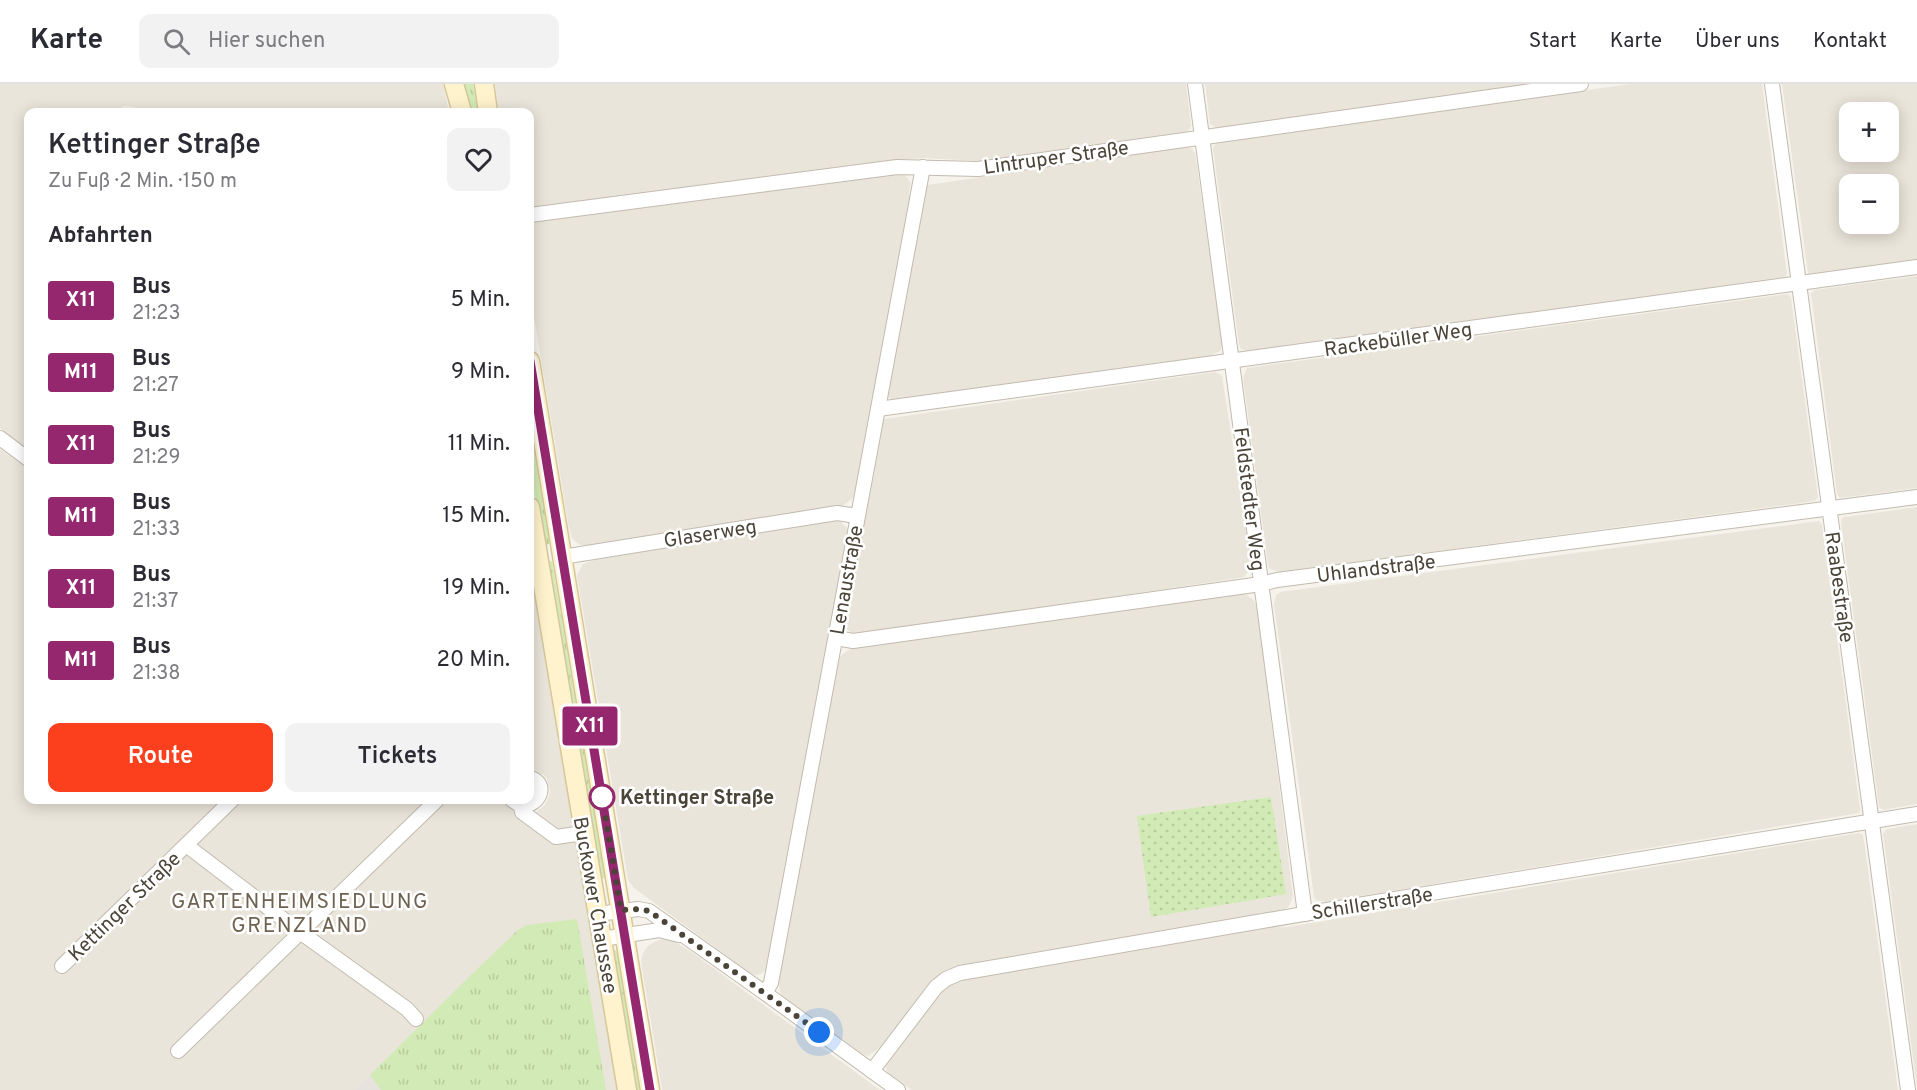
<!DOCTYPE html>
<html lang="de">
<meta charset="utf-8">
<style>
body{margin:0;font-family:Overpass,sans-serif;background:#f2f2f3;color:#2b2b33;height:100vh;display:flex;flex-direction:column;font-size:22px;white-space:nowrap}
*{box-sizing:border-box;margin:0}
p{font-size:20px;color:#7c7c81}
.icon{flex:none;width:33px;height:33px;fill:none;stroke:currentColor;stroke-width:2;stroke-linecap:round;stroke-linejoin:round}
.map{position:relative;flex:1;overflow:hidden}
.panel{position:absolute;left:24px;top:24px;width:510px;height:696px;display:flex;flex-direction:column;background:#fff;border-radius:12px;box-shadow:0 3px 15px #0003}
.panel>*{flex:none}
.badge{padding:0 12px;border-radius:4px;font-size:21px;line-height:39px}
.tools{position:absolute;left:1839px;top:18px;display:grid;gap:12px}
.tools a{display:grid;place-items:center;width:60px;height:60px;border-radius:12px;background:#fff;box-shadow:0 3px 15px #0003;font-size:30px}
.you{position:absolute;width:30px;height:30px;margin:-15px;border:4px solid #fff;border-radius:50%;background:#1a73e8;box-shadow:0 0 0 9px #1a73e833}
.map>.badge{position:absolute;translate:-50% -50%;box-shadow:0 0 0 3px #fff}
h2{padding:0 24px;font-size:22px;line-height:54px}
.round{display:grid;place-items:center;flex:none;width:63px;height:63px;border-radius:12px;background:#f2f2f3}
.headline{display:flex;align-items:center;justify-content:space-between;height:102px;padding:0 24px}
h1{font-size:28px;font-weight:600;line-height:45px}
.action{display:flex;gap:12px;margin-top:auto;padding:12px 24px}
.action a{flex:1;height:69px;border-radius:12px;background:#fc3f1d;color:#fff;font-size:24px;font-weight:600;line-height:69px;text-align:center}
.action a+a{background:#f2f2f3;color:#2b2b33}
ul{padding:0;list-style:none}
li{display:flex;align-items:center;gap:18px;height:72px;padding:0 24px}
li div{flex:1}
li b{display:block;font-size:22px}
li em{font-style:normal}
li .badge{min-width:66px;font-weight:700;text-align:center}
header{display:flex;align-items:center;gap:36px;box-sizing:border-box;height:84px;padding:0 30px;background:#fff;border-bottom:2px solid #e1e1e2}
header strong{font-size:28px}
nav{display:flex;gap:33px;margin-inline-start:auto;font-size:21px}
.search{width:420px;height:54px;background:#f2f2f3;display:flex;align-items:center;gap:15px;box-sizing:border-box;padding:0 21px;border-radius:12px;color:#7c7c81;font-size:22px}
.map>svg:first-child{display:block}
.residential{fill:#eae5da;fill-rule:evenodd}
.industrial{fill:#e6e2dd}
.grass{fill:url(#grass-tufts)}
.park{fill:url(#park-dots)}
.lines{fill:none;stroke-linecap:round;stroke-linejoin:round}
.street-casing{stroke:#c2bbae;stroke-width:16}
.secondary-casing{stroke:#d6c79b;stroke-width:21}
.street{stroke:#fff;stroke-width:14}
.secondary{stroke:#fff3cd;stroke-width:18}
.line-casing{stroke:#fff;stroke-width:14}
.line{stroke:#95276e;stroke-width:9}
.walk{stroke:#4b4439;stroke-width:6;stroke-dasharray:0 10.8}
.stop-dot{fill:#fff;stroke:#95276e;stroke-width:3}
.labels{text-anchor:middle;stroke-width:5;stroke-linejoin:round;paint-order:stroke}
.street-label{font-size:20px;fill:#4b4439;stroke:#fff}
.stop-label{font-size:20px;font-weight:bold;fill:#4b4439;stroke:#fff;text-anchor:start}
.neighbourhood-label{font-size:21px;letter-spacing:1.5px;fill:#6e6250;stroke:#fff}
</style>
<header>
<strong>Karte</strong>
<div class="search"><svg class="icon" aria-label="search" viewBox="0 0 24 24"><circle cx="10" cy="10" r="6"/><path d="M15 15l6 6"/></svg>Hier suchen</div>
<nav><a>Start</a><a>Karte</a><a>Über uns</a><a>Kontakt</a></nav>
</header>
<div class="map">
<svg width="1917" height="1006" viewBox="0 0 1917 1006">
<defs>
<pattern id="grass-tufts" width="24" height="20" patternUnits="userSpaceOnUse" patternTransform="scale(1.5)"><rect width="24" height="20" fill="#d2eab5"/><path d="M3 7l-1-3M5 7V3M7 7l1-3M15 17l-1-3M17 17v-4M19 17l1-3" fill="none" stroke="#b6ca9c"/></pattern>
<pattern id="park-dots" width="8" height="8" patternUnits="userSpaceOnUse" patternTransform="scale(1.5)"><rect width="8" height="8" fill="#d2eab5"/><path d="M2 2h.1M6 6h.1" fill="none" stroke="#b6ca9c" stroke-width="1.8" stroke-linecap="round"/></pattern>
</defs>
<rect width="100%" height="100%" fill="#f6f3ec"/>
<!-- residential -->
<g class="residential">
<path d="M0 0H443L449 28H144L134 23 124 22 114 28H28V365L0 344Z"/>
<path d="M495 0H1186L1191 42 1189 46 1184 48 978 77 923 74 898 76 530 124V28H499Z"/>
<path d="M1205 0H1528L1217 44 1210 40Z"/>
<path d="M1630 0H1762L1787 190 1785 193 1249 268 1241 265 1239 261 1213 64 1216 59Z"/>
<path d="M1782 0H1917V175L1812 190 1808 189ZM1850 28H1888V68H1850ZM1850 100H1888V140H1850Z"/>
<path d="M1186 63 1191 64 1195 69 1222 253 1223 261 1220 267 1210 272 894 316 887 313 886 309 924 108 927 101Z"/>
<path d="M888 91H905L911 99 909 110 911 121 858 410 840 424 592 462 580 461 576 458 572 454 569 444 530 208V140L536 138Z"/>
<path d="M1917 192V404L1840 414 1837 410 1811 209 1815 206Z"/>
<path d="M1788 210 1791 214 1818 413 1815 417 1280 488 1270 485 1268 481 1243 294 1247 284Z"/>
<path d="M1215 288 1222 292 1251 478V484L1244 493 903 545 855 551 845 544 842 540 881 338 884 335Z"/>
<path d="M0 365 28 385V716H503L529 734 545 721 549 712 550 706 547 695 543 690 541 691 530 686V470L619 1006H0Z"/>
<path d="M1917 423V720L1883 726 1879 723 1841 438 1842 434 1845 433Z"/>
<path d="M836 433 851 448 768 884 761 890 756 891 750 889 634 804 628 796 577 491 583 480 602 473Z"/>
<path d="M1819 437 1822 441 1860 725 1859 729 1326 818 1316 816 1314 813 1274 520 1276 511 1280 508Z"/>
<path d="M1240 509 1247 511 1253 516 1257 522 1258 530 1293 813 1289 822 1285 825 1255 836 960 885 892 955 868 972 862 970 782 912 780 908 779 899 785 853 835 576 857 560Z"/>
<path d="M1917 740V1003L1883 750 1887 745Z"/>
<path d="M1859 749 1863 751 1864 757 1898 1006H912L888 989 885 982 931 914 957 894 1258 844 1287 843Z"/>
<path d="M663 855 675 858 690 867 880 1006H662L641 878 643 869 648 862 656 857Z"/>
</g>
<!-- industrial -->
<path class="industrial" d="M370 991 381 1006H356Z"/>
<!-- grass -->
<g class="grass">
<path d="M463 0H473L478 28H470Z"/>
<path d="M530 338 550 460 543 461 530 382Z"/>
<path d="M552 477 605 794 598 795 545 478Z"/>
<path d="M577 835 606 1006H381L370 991 472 890 518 846 527 841Z"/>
<path d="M615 866 617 868 640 1006H633L612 868Z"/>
</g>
<!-- park -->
<path class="park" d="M1271 713 1286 810 1151 833 1137 732Z"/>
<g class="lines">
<!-- street casing -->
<g class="street-casing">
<g id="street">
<path d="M1195 0 1305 830"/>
<path d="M1772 0 1908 1006"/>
<path d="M530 131 897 83 978 85 1581 0"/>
<path d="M878 325 1917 183"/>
<path d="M0 354 28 375"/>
<path d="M562 473 837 429 857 432"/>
<path d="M836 554 853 557 1261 500 1277 496 1917 413"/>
<path d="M512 716 521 722 522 728 556 753 583 749"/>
<path d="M521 722C540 722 549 699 530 694"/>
<path d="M186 761 300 848 407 925 416 935"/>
<path d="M597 830 638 825 649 827 765 909 898 1006"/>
<path d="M602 855 659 846 679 851"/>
<path d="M62 882 232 716"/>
<path d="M765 909 771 899 923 83"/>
<path d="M178 967 437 716"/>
<path d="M872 987 936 903 946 895 960 889 1321 827 1917 730"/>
</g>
</g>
<!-- secondary casing -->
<g class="secondary-casing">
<g id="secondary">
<path d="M454 0 462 28"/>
<path d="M484 0 488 28"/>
<path d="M530 277 650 1006"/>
<path d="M530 423 627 1006"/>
</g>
</g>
<!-- street -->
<use href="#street" class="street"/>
<!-- secondary -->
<use href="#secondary" class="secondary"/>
</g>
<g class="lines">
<!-- line casing -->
<g class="line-casing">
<path id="line" d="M530 277 650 1006"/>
</g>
<!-- line -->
<use href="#line" class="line"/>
<!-- walk -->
<path class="walk" d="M602 713 621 826 641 825 649 827 819 948"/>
</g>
<!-- markers -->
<circle class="stop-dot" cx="602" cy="713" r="12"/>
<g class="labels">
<!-- street labels -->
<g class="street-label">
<text transform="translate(1056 73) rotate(-8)" y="7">Lintruper Straße</text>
<text transform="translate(1398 255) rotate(-8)" y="7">Rackebüller Weg</text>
<text transform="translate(1250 415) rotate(83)" y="7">Feldstedter Weg</text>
<text transform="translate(710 449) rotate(-9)" y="7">Glaserweg</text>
<text transform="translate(1376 484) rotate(-7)" y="7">Uhlandstraße</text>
<text transform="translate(846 496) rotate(-80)" y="7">Lenaustraße</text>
<text transform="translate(1840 503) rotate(82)" y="7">Raabestraße</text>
<text transform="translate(1372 819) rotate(-9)" y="7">Schillerstraße</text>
<text transform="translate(596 821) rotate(80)" y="7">Buckower Chaussee</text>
<text transform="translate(124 822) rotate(-44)" y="7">Kettinger Straße</text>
</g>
<!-- stop labels -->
<g class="stop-label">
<text x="620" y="720">Kettinger Straße</text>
</g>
<!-- neighbourhood labels -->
<g class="neighbourhood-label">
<text x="300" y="824">GARTENHEIMSIEDLUNG<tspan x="300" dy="24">GRENZLAND</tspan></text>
</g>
</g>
</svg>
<div class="tools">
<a>+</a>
<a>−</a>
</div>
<div class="you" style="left:819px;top:948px"></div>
<b class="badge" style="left:590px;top:642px;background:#95276e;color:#fff">X11</b>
<section class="panel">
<div class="headline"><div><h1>Kettinger Straße</h1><p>Zu Fuß · 2 Min. · 150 m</p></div><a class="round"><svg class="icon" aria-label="heart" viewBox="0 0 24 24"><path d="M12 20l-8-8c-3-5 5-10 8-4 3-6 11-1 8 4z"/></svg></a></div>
<h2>Abfahrten</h2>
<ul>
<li><span class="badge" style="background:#95276e;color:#fff">X11</span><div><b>Bus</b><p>21:23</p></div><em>5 Min.</em></li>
<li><span class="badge" style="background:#95276e;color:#fff">M11</span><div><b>Bus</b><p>21:27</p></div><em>9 Min.</em></li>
<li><span class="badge" style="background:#95276e;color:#fff">X11</span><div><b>Bus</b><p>21:29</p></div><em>11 Min.</em></li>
<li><span class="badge" style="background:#95276e;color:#fff">M11</span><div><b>Bus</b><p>21:33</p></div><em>15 Min.</em></li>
<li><span class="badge" style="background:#95276e;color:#fff">X11</span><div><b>Bus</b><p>21:37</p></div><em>19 Min.</em></li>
<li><span class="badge" style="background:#95276e;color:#fff">M11</span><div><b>Bus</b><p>21:38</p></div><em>20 Min.</em></li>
</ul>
<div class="action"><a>Route</a><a>Tickets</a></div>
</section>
</div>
